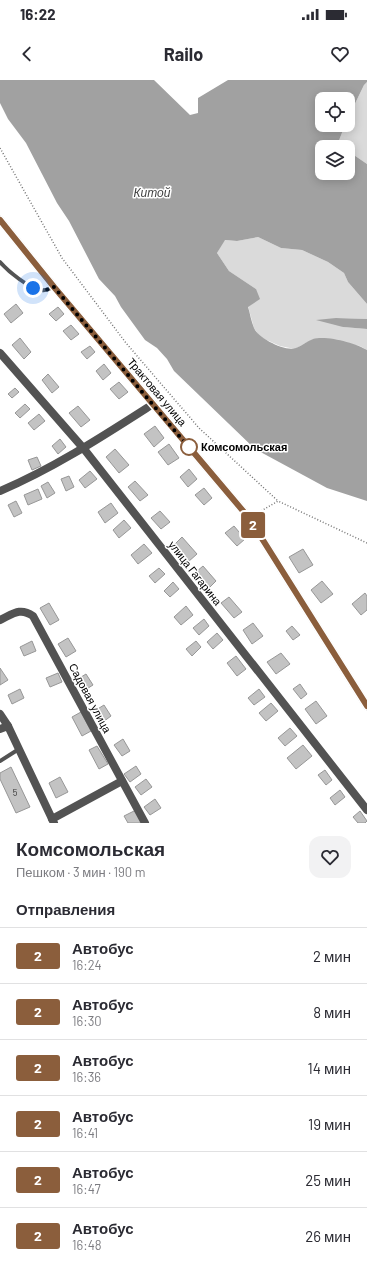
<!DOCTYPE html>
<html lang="ru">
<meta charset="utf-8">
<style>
body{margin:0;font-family:Barlow,sans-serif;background:#f2f2f3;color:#2b2b33;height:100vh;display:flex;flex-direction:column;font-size:15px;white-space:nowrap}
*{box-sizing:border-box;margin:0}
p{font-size:13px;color:#7c7c81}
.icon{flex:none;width:22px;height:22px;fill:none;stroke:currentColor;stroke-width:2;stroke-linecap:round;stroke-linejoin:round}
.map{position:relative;height:743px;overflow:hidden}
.panel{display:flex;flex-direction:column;background:#fff;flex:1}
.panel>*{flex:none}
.badge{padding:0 8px;border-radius:3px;font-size:14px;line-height:26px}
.controls{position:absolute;left:315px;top:12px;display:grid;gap:8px}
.controls a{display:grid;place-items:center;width:40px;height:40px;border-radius:8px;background:#fff;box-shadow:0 2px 10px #0003;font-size:20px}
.you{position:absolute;width:20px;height:20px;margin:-10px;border:3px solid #fff;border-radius:50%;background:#1a73e8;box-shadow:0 0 0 6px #1a73e833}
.map>.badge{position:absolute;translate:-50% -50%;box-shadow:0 0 0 2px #fff}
h2{padding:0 16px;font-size:15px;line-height:36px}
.round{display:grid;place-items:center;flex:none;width:42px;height:42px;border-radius:12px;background:#f2f2f3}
.head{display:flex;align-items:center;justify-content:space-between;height:68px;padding:0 16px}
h1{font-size:19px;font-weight:700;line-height:30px}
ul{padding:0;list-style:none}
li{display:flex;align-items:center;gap:12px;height:56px;padding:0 16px;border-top:1px solid #e1e1e2}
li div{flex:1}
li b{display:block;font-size:15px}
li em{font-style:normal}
li .badge{min-width:44px;font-weight:700;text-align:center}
.status{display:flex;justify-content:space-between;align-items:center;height:28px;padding:0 20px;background:#fff;direction:ltr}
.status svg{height:11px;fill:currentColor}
header{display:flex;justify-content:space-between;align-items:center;height:52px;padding:0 16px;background:#fff;font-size:18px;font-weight:700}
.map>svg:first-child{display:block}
.green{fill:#dadada}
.water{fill:#a1a1a1}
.building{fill:#c3c3c3;stroke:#979797}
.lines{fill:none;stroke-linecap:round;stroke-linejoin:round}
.path{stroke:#757575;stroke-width:1.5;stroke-dasharray:1 2;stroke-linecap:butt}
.service{stroke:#535353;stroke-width:4}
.minor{stroke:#535353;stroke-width:8}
.tertiary{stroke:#535353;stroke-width:8}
.line-casing{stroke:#fff;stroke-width:9}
.line{stroke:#8b5e3c;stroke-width:6}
.walk{stroke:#000;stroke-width:4;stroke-dasharray:0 7.2}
.stop-dot{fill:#fff;stroke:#8b5e3c;stroke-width:2}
.labels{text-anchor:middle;stroke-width:3;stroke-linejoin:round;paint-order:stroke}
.number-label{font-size:9px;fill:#313131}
.street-label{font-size:11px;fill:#000;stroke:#fff}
.stop-label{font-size:11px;font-weight:bold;fill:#000;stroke:#fff;text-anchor:start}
.water-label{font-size:12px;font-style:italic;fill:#424242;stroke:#fff}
</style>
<div class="status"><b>16:22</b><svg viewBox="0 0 49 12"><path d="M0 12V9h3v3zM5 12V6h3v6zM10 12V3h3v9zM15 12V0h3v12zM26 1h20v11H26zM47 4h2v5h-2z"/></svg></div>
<header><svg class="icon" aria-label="back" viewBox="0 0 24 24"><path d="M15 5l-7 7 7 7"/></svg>Railo<svg class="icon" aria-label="heart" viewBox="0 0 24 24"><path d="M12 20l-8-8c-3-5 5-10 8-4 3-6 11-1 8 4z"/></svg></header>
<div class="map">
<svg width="367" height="743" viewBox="0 0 367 743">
<rect width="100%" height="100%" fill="#fff"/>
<!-- green -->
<g class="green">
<path d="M367 2V84L348 71V67H343L338 63 345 45H348V38L364 5Z"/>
<path d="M258 157 281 168 302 170 328 182 344 193 348 202 367 224V239L336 238 343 247 367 249V270L360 266 349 264 313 259 295 269 280 266 260 257 254 248 248 226 256 209 229 191 217 173 224 160 237 161Z"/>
</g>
<!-- water -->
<g class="water">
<path d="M0 0H154L190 35 198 33V18L228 0H367V2L364 5 348 38V19H322V45H345L338 63 343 67H322V93H348V71L367 84V224L348 202 344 193 328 182 302 170 281 168 258 157 237 161 225 160 217 173 229 191 256 209 260 219 248 227C250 233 251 241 254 248 258 258 285 272 296 268 302 266 307 261 313 259 326 255 356 263 367 270V421L327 408 255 369 174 291 167 279 157 268 145 260 121 227 115 216 99 199 69 141 57 123 26 63 8 39 0 23Z"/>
<path d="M336 238 367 239V249L343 247 316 240Z"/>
</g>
<!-- building -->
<g class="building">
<path d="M16 224 23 233 11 243 4 234Z"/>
<path d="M58 227 64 234 56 241 49 234Z"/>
<path d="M71 245 79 254 71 260 63 251Z"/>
<path d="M20 258 31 272 24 279 12 265Z"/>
<path d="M90 266 95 272 87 279 81 272Z"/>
<path d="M104 284 111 293 103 300 96 291Z"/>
<path d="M48 294 59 307 52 313 42 300Z"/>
<path d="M119 302 128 312 119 319 110 309Z"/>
<path d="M15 308 19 312 12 318 8 314Z"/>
<path d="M25 324 30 329 20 338 15 333Z"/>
<path d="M78 326 90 340 81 347 69 333Z"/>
<path d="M39 334 45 341 34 350 28 343Z"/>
<path d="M155 346 164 358 154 367 144 354Z"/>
<path d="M60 359 66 367 58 374 52 366Z"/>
<path d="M169 364 179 378 168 385 158 372Z"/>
<path d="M115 369 129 385 119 393 106 377Z"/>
<path d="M37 377 41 386 32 390 28 380Z"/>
<path d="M189 389 197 399 188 407 180 397Z"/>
<path d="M90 391 97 399 85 408 79 400Z"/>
<path d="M69 396 74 407 66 411 61 399Z"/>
<path d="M135 401 148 415 140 421 128 407Z"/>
<path d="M48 402 55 413 47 418 41 406Z"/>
<path d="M204 408 212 418 204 425 195 415Z"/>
<path d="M38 409 42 419 28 425 24 415Z"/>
<path d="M16 421 22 433 14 437 8 425Z"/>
<path d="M111 423 118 433 105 443 98 432Z"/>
<path d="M160 431 170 442 161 449 151 438Z"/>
<path d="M124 440 131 448 119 458 113 450Z"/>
<path d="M234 446 245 459 237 466 225 453Z"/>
<path d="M182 457 197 474 188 482 174 465Z"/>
<path d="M144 464 152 473 138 484 131 475Z"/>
<path d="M303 469 313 485 299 493 289 477Z"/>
<path d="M203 486 216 501 209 508 196 492Z"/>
<path d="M159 488 165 494 155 503 149 496Z"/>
<path d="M322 501 333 514 321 523 311 510Z"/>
<path d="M173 502 179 509 170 517 164 511Z"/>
<path d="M365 513 367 516V530L361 535 352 524Z"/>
<path d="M229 517 242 532 234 538 221 523Z"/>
<path d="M49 523 59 540 50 545 40 528Z"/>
<path d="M186 526 193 535 181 545 174 537Z"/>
<path d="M204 539 209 546 199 555 193 548Z"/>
<path d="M253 543 263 556 252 564 243 550Z"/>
<path d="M292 546 300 555 293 560 286 551Z"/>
<path d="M217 553 223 560 213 569 207 562Z"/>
<path d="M68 558 76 571 66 577 58 564Z"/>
<path d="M32 561 36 571 24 576 20 567Z"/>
<path d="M196 561 201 567 192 576 186 569Z"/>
<path d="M281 573 290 584 276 594 267 582Z"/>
<path d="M236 576 246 589 237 596 227 583Z"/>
<path d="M0 588 8 600 0 605Z"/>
<path d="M58 593 62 602 50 607 46 598Z"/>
<path d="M86 594 93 605 85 610 78 599Z"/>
<path d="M300 604 307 614 301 619 293 609Z"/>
<path d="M20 609 24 618 12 624 8 615Z"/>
<path d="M259 609 265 617 254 625 248 618Z"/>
<path d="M316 621 327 636 316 644 305 629Z"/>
<path d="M271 623 278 631 266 641 259 633Z"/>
<path d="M104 625 111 636 103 642 96 630Z"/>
<path d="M81 632 91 651 82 656 72 637Z"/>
<path d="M290 648 297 656 285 666 278 658Z"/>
<path d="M123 659 130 671 122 676 114 665Z"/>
<path d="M303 665 312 676 296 689 287 678Z"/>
<path d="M97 666 108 684 99 689 89 670Z"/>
<path d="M136 686 141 694 130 702 124 694Z"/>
<path d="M11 687 30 727 16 733 0 699V693Z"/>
<path d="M325 690 332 700 326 705 318 695Z"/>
<path d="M60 697 68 712 56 718 49 703Z"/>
<path d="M146 699 152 707 141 715 135 707Z"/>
<path d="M340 710 345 717 335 725 330 718Z"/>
<path d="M155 719 161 728 150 735 144 727Z"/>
<path d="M136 730 142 743H128L124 736Z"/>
<path d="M360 731 367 741 365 743H358L353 737Z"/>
</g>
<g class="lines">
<!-- path -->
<g class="path">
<path d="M0 68 62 178 126 263 199 348 278 421"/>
<path d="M256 434 278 421 367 463"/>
</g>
<!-- service -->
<g class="service">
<path d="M0 182C8 191 29 209 42 210 46 211 49 209 53 207"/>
<path d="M0 681 19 669"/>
</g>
<!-- minor -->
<g class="minor">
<path d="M0 273 84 369 367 730"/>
<path d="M0 411C54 388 103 356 153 324"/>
<path d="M0 540C13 534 20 527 33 536L145 743"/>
<path d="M0 634 8 646 54 743"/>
<path d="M0 649 8 646"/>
<path d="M52 739 122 701"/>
</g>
<!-- tertiary -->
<path class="tertiary" d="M0 140 54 207 249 438 367 626"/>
</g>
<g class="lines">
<!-- line casing -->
<g class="line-casing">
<path id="line" d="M0 140 54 207 249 438 367 626"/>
</g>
<!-- line -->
<use href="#line" class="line"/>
<!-- walk -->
<path class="walk" d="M33 208 46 210 54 207 191 370 189 367"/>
</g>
<!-- markers -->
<circle class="stop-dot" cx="189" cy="367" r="8"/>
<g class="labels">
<!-- number labels -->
<g class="number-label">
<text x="15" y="716">5</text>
</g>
<!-- street labels -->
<g class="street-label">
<text transform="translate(157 312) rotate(50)" y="4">Трактовая улица</text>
<text transform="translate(195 493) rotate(52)" y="4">улица Гагарина</text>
<text transform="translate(90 618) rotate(62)" y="4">Садовая улица</text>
</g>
<!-- stop labels -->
<g class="stop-label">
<text x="201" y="371">Комсомольская</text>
</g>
<!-- water labels -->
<g class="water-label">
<text x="152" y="117">Китой</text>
</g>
</g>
</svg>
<div class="controls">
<a><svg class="icon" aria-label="locate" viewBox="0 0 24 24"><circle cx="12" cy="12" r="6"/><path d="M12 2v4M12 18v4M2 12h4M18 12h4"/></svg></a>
<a><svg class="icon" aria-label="layers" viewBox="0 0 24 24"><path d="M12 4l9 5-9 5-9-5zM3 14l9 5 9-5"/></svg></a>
</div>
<div class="you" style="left:33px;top:208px"></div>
<b class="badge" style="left:253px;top:445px;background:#8b5e3c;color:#fff">2</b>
</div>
<section class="panel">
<div class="head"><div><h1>Комсомольская</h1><p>Пешком · 3 мин · 190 m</p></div><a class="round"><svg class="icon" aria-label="heart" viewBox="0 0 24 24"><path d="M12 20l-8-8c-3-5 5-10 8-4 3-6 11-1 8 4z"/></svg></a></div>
<h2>Отправления</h2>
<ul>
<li><span class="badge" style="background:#8b5e3c;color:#fff">2</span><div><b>Автобус</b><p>16:24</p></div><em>2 мин</em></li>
<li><span class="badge" style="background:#8b5e3c;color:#fff">2</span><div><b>Автобус</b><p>16:30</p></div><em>8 мин</em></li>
<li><span class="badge" style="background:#8b5e3c;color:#fff">2</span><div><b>Автобус</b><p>16:36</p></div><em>14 мин</em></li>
<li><span class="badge" style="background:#8b5e3c;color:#fff">2</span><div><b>Автобус</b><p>16:41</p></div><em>19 мин</em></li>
<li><span class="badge" style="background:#8b5e3c;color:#fff">2</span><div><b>Автобус</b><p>16:47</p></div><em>25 мин</em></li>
<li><span class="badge" style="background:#8b5e3c;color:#fff">2</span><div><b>Автобус</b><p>16:48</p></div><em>26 мин</em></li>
</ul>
</section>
